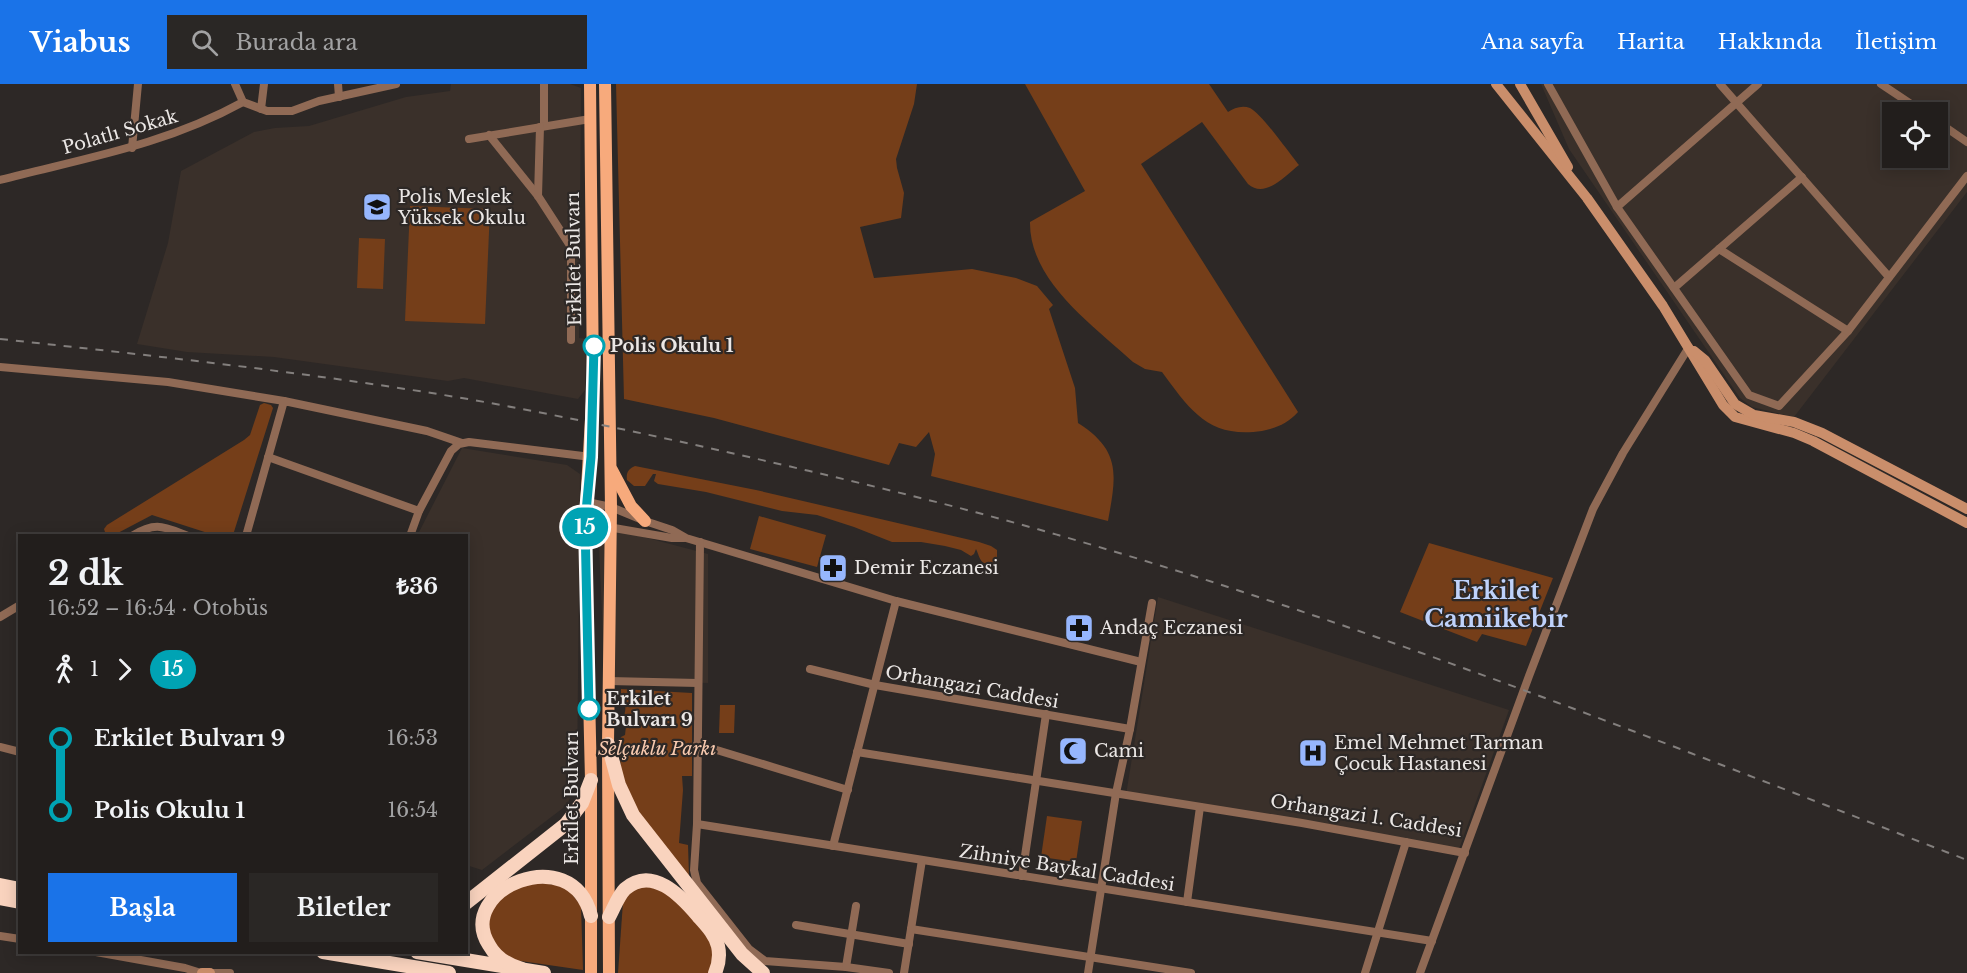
<!DOCTYPE html>
<html lang="tr">
<meta charset="utf-8">
<style>
body{margin:0;font-family:"Libre Baskerville",serif;background:#2a2725;color:#f1f3f6;height:100vh;display:flex;flex-direction:column;font-size:22px;white-space:nowrap}
*{box-sizing:border-box;margin:0}
p{font-size:20px;color:#a2a2a3}
.icon{flex:none;width:33px;height:33px;fill:none;stroke:currentColor;stroke-width:2;stroke-linecap:round;stroke-linejoin:round}
.map{position:relative;flex:1;overflow:hidden}
.sheet{position:absolute;left:18px;top:450px;width:450px;height:420px;display:flex;flex-direction:column;background:#221e1c;border-radius:0px;box-shadow:0 3px 15px #0003,0 0 0 2px #3f3c3b}
.sheet>*{flex:none}
.badge{padding:0 12px;border-radius:20px;font-size:21px;line-height:39px}
.controls{position:absolute;left:1882px;top:18px;display:grid;gap:12px}
.controls a{display:grid;place-items:center;width:66px;height:66px;border-radius:0px;background:#221e1c;box-shadow:0 3px 15px #0003,0 0 0 2px #3f3c3b;font-size:30px}
.map>.badge{position:absolute;translate:-50% -50%;box-shadow:0 0 0 3px #fff}
.legs{display:flex;align-items:center;gap:9px;height:66px;padding:0 30px;font-size:20px}
.legs p{margin-inline-start:auto}
.head{display:flex;align-items:center;justify-content:space-between;height:102px;padding:0 30px}
h1{font-size:33px;font-weight:700;line-height:45px}
.primary-button{display:flex;gap:12px;margin-top:auto;padding:12px 30px}
.primary-button a{flex:1;height:69px;border-radius:0px;background:#1a73e8;color:#fff;font-size:24px;font-weight:700;line-height:69px;text-align:center}
.primary-button a+a{background:#2a2725;color:#f1f3f6}
ul{padding:0 30px;list-style:none}
li{display:flex;align-items:center;gap:21px;height:72px;font-size:22px}
li i{display:grid;place-items:center;width:9px;height:100%;margin:0 8px;background:currentColor}
li i::after{content:'';width:15px;height:15px;margin:-8px;border:4px solid;border-radius:50%;background:#221e1c}
li p{margin-inline-start:auto}
li:first-child i{background:linear-gradient(#0000 50%,currentColor 0)}
li:last-child i{background:linear-gradient(currentColor 50%,#0000 0)}
header{display:flex;align-items:center;gap:36px;box-sizing:border-box;height:84px;padding:0 30px;background:#1a73e8;color:#fff}
header strong{font-size:28px}
nav{display:flex;gap:33px;margin-inline-start:auto;font-size:21px}
.search{width:420px;height:54px;background:#2a2725;display:flex;align-items:center;gap:15px;box-sizing:border-box;padding:0 21px;border-radius:0px;color:#a2a2a3;font-size:22px}
.map>svg:first-child{display:block}
.built{fill:#3a302a;fill-rule:evenodd}
.green{fill:#753e19}
.lines{fill:none;stroke-linecap:round;stroke-linejoin:round}
.street{stroke:#906a55;stroke-width:8}
.secondary{stroke:#ca8e6b;stroke-width:10}
.primary{stroke:#f7aa7c;stroke-width:12}
.highway{stroke:#f9d3be;stroke-width:14}
.rail{stroke:#837f7d;stroke-width:2;stroke-dasharray:8 8;stroke-linecap:butt}
.line-1-casing{stroke:#fff;stroke-width:14}
.line-1{stroke:#00a3b4;stroke-width:9}
.stop-1-dot{fill:#fff;stroke:#00a3b4;stroke-width:3}
.labels{text-anchor:middle;stroke-width:4.5;stroke-linejoin:round;paint-order:stroke}
.street-label{font-size:18px;fill:#ebe7e5;stroke:#2d2826}
.poi-label{font-size:18px;fill:#ebe7e5;stroke:#2d2826;text-anchor:start}
.stop-label{font-size:18px;font-weight:bold;fill:#ebe7e5;stroke:#2d2826;text-anchor:start}
.park-label{font-size:18px;font-style:italic;fill:#f8caaf;stroke:#2d2826}
.district-label{font-size:24px;font-weight:bold;fill:#bfd2fb;stroke:#2d2826}
</style>
<header>
<strong>Viabus</strong>
<div class="search"><svg class="icon" aria-label="search" viewBox="0 0 24 24"><circle cx="10" cy="10" r="6"/><path d="M15 15l6 6"/></svg>Burada ara</div>
<nav><a>Ana sayfa</a><a>Harita</a><a>Hakkında</a><a>İletişim</a></nav>
</header>
<div class="map">
<svg width="1967" height="889" viewBox="0 0 1967 889">
<rect width="100%" height="100%" fill="#2d2826"/>
<!-- built -->
<g class="built">
<path d="M451 0H570L581 4 579 254 586 255 585 306 578 315 464 294 448 297 274 273 187 268 137 260 168 159 181 87 254 48 275 44 309 42 406 13 450 7Z"/>
<path d="M1541 0H1967V108L1794 333 1752 323 1740 314 1569 65ZM1893 28H1938V74H1893Z"/>
<path d="M462 364 567 381 580 390 577 698 567 721 482 786 466 781V452H417Z"/>
<path d="M598 441 708 470V599L605 596Z"/>
<path d="M1158 513 1509 626 1459 765 1126 711Z"/>
</g>
<!-- green -->
<g class="green">
<path d="M616 0H917L914 20 896 75 897 84 904 109 901 134 860 143 874 194 972 185 1016 194 1037 202 1053 221 1049 225 1075 304 1078 339C1122 367 1116 392 1108 437L931 392 935 370 929 348 916 363 899 359 889 381 714 334 624 315Z"/>
<path d="M1025 0H1209L1228 28C1234 24 1242 21 1250 24 1261 29 1290 70 1299 81 1285 92 1265 115 1248 100L1202 38 1141 80 1298 328C1288 339 1277 344 1262 347 1209 355 1190 326 1162 288L1145 285 1133 278C1094 242 1029 197 1030 138L1085 107Z"/>
<path d="M410 122 490 125 485 240 405 237Z"/>
<path d="M359 154 385 155 383 205 357 204Z"/>
<path d="M264 319 271 321 273 324 233 451H214L152 431 114 451H106L104 445 107 441 244 356 250 351 260 321Z"/>
<path d="M635 382 756 406 979 458 991 462 997 466V475L993 479C980 483 980 473 976 465L974 470 971 472 961 466 945 462 921 458H892L854 443 817 431 782 427 706 408 658 400 654 397 656 390H653L645 402H634L627 396C626 389 628 385 635 382Z"/>
<path d="M759 432 826 451 817 483 750 465Z"/>
<path d="M1429 459 1553 494 1526 562 1482 550 1477 558 1400 528Z"/>
<path d="M621 605 692 609V692H682L683 706 679 759 688 761 689 792 634 727 621 686 619 658 621 653 625 651 626 642 623 637C625 626 628 624 621 614Z"/>
<path d="M720 621H735L734 649H719Z"/>
<path d="M1047 732 1082 737 1076 778 1041 773Z"/>
<path d="M531 798 566 802 581 822 583 886 514 876C489 868 479 831 501 814 509 807 521 803 531 798Z"/>
<path d="M654 801 686 821 714 864 711 889H618L623 818 634 804Z"/>
</g>
<g class="lines">
<!-- street -->
<g class="street">
<path d="M235 0 243 18 267 27H292L319 17 396 0"/>
<path d="M338 0 339 13"/>
<path d="M544 0V42"/>
<path d="M1548 0 1617 123 1749 311 1779 322 1848 247 1967 92"/>
<path d="M1720 0 1889 193"/>
<path d="M1881 0 1923 28"/>
<path d="M261 25 264 0"/>
<path d="M1938 38 1967 58"/>
<path d="M489 51 538 112 571 163V256"/>
<path d="M469 55 590 35"/>
<path d="M132 64 138 0"/>
<path d="M0 96C85 74 165 61 243 18"/>
<path d="M538 112 540 43"/>
<path d="M1617 123 1758 0"/>
<path d="M1719 165 1848 247"/>
<path d="M1674 204 1802 93"/>
<path d="M0 283 168 298 284 317"/>
<path d="M268 373 419 427"/>
<path d="M587 418 611 423 645 437 672 446 686 454 896 517 1141 578"/>
<path d="M585 439 672 454H684"/>
<path d="M132 452C156 437 164 443 188 452"/>
<path d="M246 452 284 317 427 347 462 359"/>
<path d="M410 452 419 427 451 367 459 360 469 358 591 373"/>
<path d="M700 458 697 740 694 786 697 799 749 865 765 877 846 883 889 889"/>
<path d="M0 533 20 521"/>
<path d="M810 585 875 601 1130 645"/>
<path d="M609 597 698 599"/>
<path d="M697 660 848 706"/>
<path d="M0 663 20 668"/>
<path d="M857 668 1302 739 1465 769"/>
<path d="M697 740 1432 857"/>
<path d="M833 762 896 517"/>
<path d="M1022 792 1046 630"/>
<path d="M1187 818 1200 723"/>
<path d="M796 841 909 860"/>
<path d="M911 845 1191 889"/>
<path d="M0 852 20 855"/>
<path d="M96 868 185 884 201 889"/>
<path d="M846 883 856 822"/>
<path d="M213 889H230"/>
<path d="M904 889 922 776"/>
<path d="M1088 889 1116 709 1130 645 1152 519"/>
<path d="M1365 889 1406 758"/>
<path d="M1420 889 1529 592 1593 425 1623 369 1689 263"/>
</g>
<!-- secondary -->
<g class="secondary">
<path d="M1496 0 1587 114 1663 222 1723 321 1735 333 1794 349 1813 357 1967 439"/>
<path d="M1520 0 1568 83"/>
<path d="M1694 267 1705 276 1735 320 1754 331 1794 338 1822 349 1967 425"/>
<path d="M202 889H210"/>
</g>
<!-- primary -->
<g class="primary">
<path d="M590 0 593 300 585 439 591 696V889"/>
<path d="M605 0 611 423 608 660 609 889"/>
<path d="M612 386 631 422 645 437"/>
</g>
<!-- highway -->
<g class="highway">
<path d="M608 660 619 701 633 731 742 870 763 889"/>
<path d="M0 801 20 805"/>
<path d="M0 814 20 818"/>
<path d="M466 819 566 740 582 719 591 696"/>
<path d="M609 833C614 824 618 812 625 805 652 781 681 812 698 832 706 841 715 850 718 862 720 871 719 880 715 889"/>
<path d="M323 868 449 889"/>
<path d="M417 868 544 889"/>
<path d="M522 885C508 881 496 874 489 861 454 806 572 755 591 832"/>
</g>
<!-- rail -->
<path class="rail" d="M0 255C156 272 313 289 468 315 546 329 623 345 700 362 820 389 940 417 1058 451 1368 540 1667 660 1967 776"/>
</g>
<g class="lines">
<!-- line-1 casing -->
<g class="line-1-casing">
<path id="line-1" d="M589 625 585 439 591 373 594 262"/>
</g>
<!-- line-1 -->
<use href="#line-1" class="line-1"/>
</g>
<!-- icons -->
<defs>
<g id="school-square" transform="scale(1.5)"><rect x="-9" y="-9" width="18" height="18" rx="4" fill="#96b6fd" stroke="#2d2826"/><path d="M0-5L7-2L0 1L-7-2ZM-4 1L0 2.5L4 1V4Q0 6-4 4Z" fill="#111"/></g>
<g id="pharmacy-square" transform="scale(1.5)"><rect x="-9" y="-9" width="18" height="18" rx="4" fill="#96b6fd" stroke="#2d2826"/><path d="M-2-6h4v4h4v4h-4v4h-4v-4h-4v-4h4Z" fill="#111"/></g>
<g id="mosque-square" transform="scale(1.5)"><rect x="-9" y="-9" width="18" height="18" rx="4" fill="#96b6fd" stroke="#2d2826"/><path d="M3.5-4.9A6 6 0 1 0 3.5 4.9A5 5 0 1 1 3.5-4.9Z" fill="#111"/></g>
<g id="hospital-square" transform="scale(1.5)"><rect x="-9" y="-9" width="18" height="18" rx="4" fill="#96b6fd" stroke="#2d2826"/><path d="M-5-5h3v3.5h4V-5h3V5h-3V1.5h-4V5h-3Z" fill="#111"/></g>
</defs>
<g fill-rule="evenodd">
<use href="#school-square" x="377" y="123"/>
<use href="#pharmacy-square" x="833" y="484"/>
<use href="#pharmacy-square" x="1079" y="544"/>
<use href="#mosque-square" x="1073" y="667"/>
<use href="#hospital-square" x="1313" y="669"/>
</g>
<!-- markers -->
<g class="stop-1-dot">
<circle cx="594" cy="262" r="10"/>
<circle cx="589" cy="625" r="10"/>
</g>
<g class="labels">
<!-- street labels -->
<g class="street-label">
<text transform="translate(120 48) rotate(-16)" y="6">Polatlı Sokak</text>
<text transform="translate(574 175) rotate(-91)" y="6">Erkilet Bulvarı</text>
<text transform="translate(972 603) rotate(10)" y="6">Orhangazi Caddesi</text>
<text transform="translate(572 714) rotate(-90)" y="6">Erkilet Bulvarı</text>
<text transform="translate(1366 732) rotate(9)" y="6">Orhangazi 1. Caddesi</text>
<text transform="translate(1067 784) rotate(9)" y="6">Zihniye Baykal Caddesi</text>
</g>
<!-- poi labels -->
<g class="poi-label">
<text x="398" y="119">Polis Meslek<tspan x="398" dy="21">Yüksek Okulu</tspan></text>
<text x="854" y="490">Demir Eczanesi</text>
<text x="1100" y="550">Andaç Eczanesi</text>
<text x="1334" y="665">Emel Mehmet Tarman<tspan x="1334" dy="21">Çocuk Hastanesi</tspan></text>
<text x="1094" y="673">Cami</text>
</g>
<!-- stop labels -->
<g class="stop-label">
<text x="610" y="268">Polis Okulu 1</text>
<text x="606" y="621">Erkilet<tspan x="606" dy="21">Bulvarı 9</tspan></text>
</g>
<!-- park labels -->
<g class="park-label">
<text x="657" y="671">Selçuklu Parkı</text>
</g>
<!-- district labels -->
<g class="district-label">
<text x="1496" y="515">Erkilet<tspan x="1496" dy="28">Camiikebir</tspan></text>
</g>
</g>
</svg>
<div class="controls">
<a><svg class="icon" aria-label="locate" viewBox="0 0 24 24"><circle cx="12" cy="12" r="6"/><path d="M12 2v4M12 18v4M2 12h4M18 12h4"/></svg></a>
</div>
<b class="badge" style="left:585px;top:443px;background:#00a3b4;color:#fff">15</b>
<section class="sheet">
<div class="head"><div><h1>2 dk</h1><p>16:52 – 16:54 · Otobüs</p></div><b>₺36</b></div>
<div class="legs"><svg class="icon" aria-label="walk" viewBox="0 0 24 24"><circle cx="13" cy="4" r="2"/><path d="M13 8l-2 6 4 7M11 14l-3 7M7 12l3-4h3l4 4"/></svg>1<svg class="icon" aria-label="forward" viewBox="0 0 24 24"><path d="M9 5l7 7-7 7"/></svg><b class="badge" style="background:#00a3b4;color:#fff">15</b></div>
<ul>
<li><i style="color:#00a3b4"></i><b>Erkilet Bulvarı 9</b><p>16:53</p></li>
<li><i style="color:#00a3b4"></i><b>Polis Okulu 1</b><p>16:54</p></li>
</ul>
<div class="primary-button"><a>Başla</a><a>Biletler</a></div>
</section>
</div>
